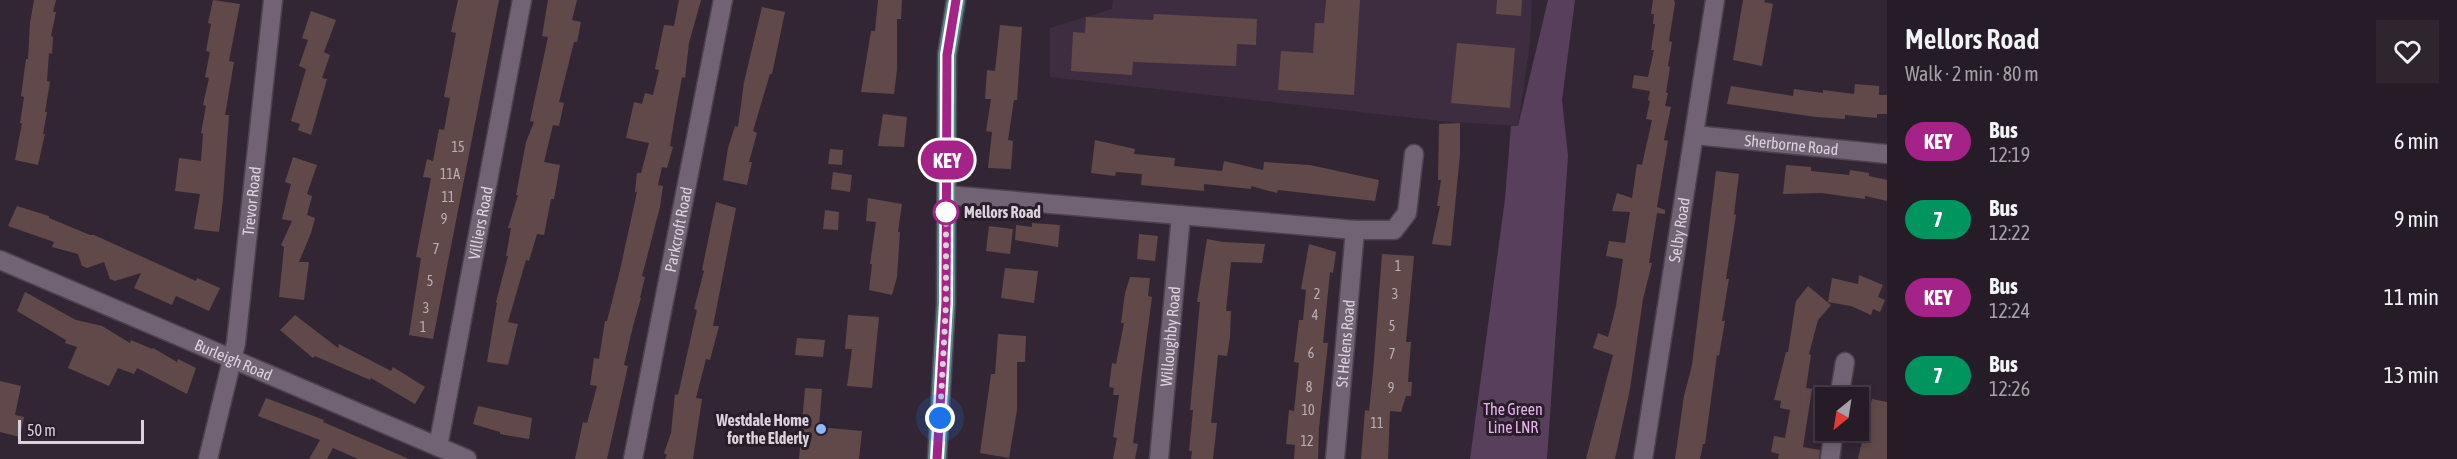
<!DOCTYPE html>
<meta charset="utf-8">
<style>
body{margin:0;font-family:"Asap Condensed",sans-serif;background:#2e252f;color:#f1f3f6;height:100vh;display:flex;flex-direction:column;font-size:22px;white-space:nowrap}
*{box-sizing:border-box;margin:0}
p{font-size:20px;color:#a4a1a7}
.icon{flex:none;width:33px;height:33px;fill:none;stroke:currentColor;stroke-width:2;stroke-linecap:round;stroke-linejoin:round}
.map{position:relative;flex:1;overflow:hidden}
.sheet{display:flex;flex-direction:column;background:#261c27;width:570px}
.sheet>*{flex:none}
.badge{padding:0 12px;border-radius:20px;font-size:21px;line-height:39px}
.needle{width:39px;rotate:210deg}
.buttons{position:absolute;left:1815px;top:387px;display:grid;gap:12px}
.buttons a{display:grid;place-items:center;width:54px;height:54px;border-radius:0px;background:#261c27;box-shadow:0 3px 9px #0003,0 0 0 2px #423a44;font-size:30px}
.scale{position:absolute;left:18px;bottom:15px;width:126px;box-sizing:border-box;padding-left:6px;border:3px solid #dad2db;border-top:0;font-size:16px;line-height:21px;white-space:nowrap;color:#dad2db;-webkit-text-stroke:4px #291d2a;paint-order:stroke}
.you{position:absolute;width:30px;height:30px;margin:-15px;border:4px solid #fff;border-radius:50%;background:#1a73e8;box-shadow:0 0 0 9px #1a73e833}
.map>.badge{position:absolute;translate:-50% -50%;box-shadow:0 0 0 3px #fff}
.round{display:grid;place-items:center;flex:none;width:63px;height:63px;border-radius:0px;background:#2e252f}
.summary{display:flex;align-items:center;justify-content:space-between;height:102px;padding:0 18px}
h1{font-size:28px;font-weight:600;line-height:45px}
ul{padding:0;list-style:none}
li{display:flex;align-items:center;gap:18px;height:78px;padding:0 18px}
li div{flex:1}
li b{display:block;font-size:22px}
li em{font-style:normal}
li .badge{min-width:66px;font-weight:700;text-align:center}
main{display:flex;flex:1;min-height:0}
.map>svg:first-child{display:block}
.built{fill:#3e2d40}
.green{fill:#583f5b}
.building{fill:#604948}
.lines{fill:none;stroke-linecap:round;stroke-linejoin:round}
.minor-casing{stroke:#4d424e;stroke-width:21}
.major-casing{stroke:#4d424e;stroke-width:21}
.minor{stroke:#716373;stroke-width:18}
.major{stroke:#518c8d;stroke-width:18}
.line-casing{stroke:#fff;stroke-width:14}
.line{stroke:#a52289;stroke-width:9}
.walk{stroke:#dad2db;stroke-width:6;stroke-dasharray:0 10.8}
.stop-dot{fill:#fff;stroke:#a52289;stroke-width:3}
.poi-dot{fill:#8db9fc;stroke:#291d2a;stroke-width:2}
.labels{text-anchor:middle;stroke-width:6;stroke-linejoin:round;paint-order:stroke}
.number-label{font-size:14px;fill:#bcb0b6}
.street-label{font-size:16px;fill:#dad2db;stroke:#291d2a}
.stop-label{font-size:16px;font-weight:bold;fill:#dad2db;stroke:#291d2a;text-anchor:start}
.park-label{font-size:16px;fill:#e8b1ee;stroke:#291d2a}
.poi-label{font-size:16px;font-weight:bold;fill:#dad2db;stroke:#291d2a;text-anchor:end}
</style>
<main>
<div class="map">
<svg width="1887" height="459" viewBox="0 0 1887 459">
<rect width="100%" height="100%" fill="#332634"/>
<!-- built -->
<path class="built" d="M1113 0H1532L1530 43 1518 126 1440 121 1050 77V28L1112 9Z"/>
<!-- green -->
<path class="green" d="M1548 0H1575L1562 100 1568 156 1547 459H1470L1505 199 1511 126H1518Z"/>
<!-- building -->
<g class="building">
<path d="M34 0H56L53 12H56L51 36 53 37 52 54 49 53 47 81 50 82 45 112H47L43 134H45L38 165 15 160 22 123H20L24 97 21 96 26 59H28L30 23Z"/>
<path d="M213 0 240 4 229 61 234 62 225 115H229L223 199 219 232 194 229 200 194 175 191 179 158 201 161 203 134 201 133 206 106 203 105 209 78 205 77 210 52 206 51 211 24 208 23Z"/>
<path d="M458 0H499L433 339 409 335 421 258 416 257 431 178 423 177 427 159 433 161 439 129 444 130 450 98 444 97 456 33 451 32Z"/>
<path d="M548 0H577L572 20 581 22 577 42H574L559 102 564 103 559 126 553 125 544 162 560 165 554 199H551L544 235 537 234 529 261 526 260 508 322 518 324 508 365 487 362 497 303 496 302 508 256H506L511 228H508L518 195H516L526 142 534 122 530 121 548 37 542 36Z"/>
<path d="M679 0H701L689 43 685 78 682 77 674 121 670 146 673 147 667 168 662 167 658 185 663 186 660 207 642 276 645 277 640 298H641L633 326 624 365 628 366 607 459H575L583 422 587 423 597 386 590 385 594 358 599 359 605 321H607L620 270 637 192H635L637 173H641L649 143 626 138 634 102 642 104 645 93 653 95 659 70 655 69 664 25 674 26Z"/>
<path d="M878 0H902L901 19H897V70L894 94 861 92 871 31H875Z"/>
<path d="M1326 0H1360L1354 95 1278 90 1281 51 1313 53 1315 23H1324Z"/>
<path d="M1497 0H1522L1521 16 1496 14Z"/>
<path d="M1653 0H1674L1675 3 1669 41 1672 42 1668 66 1670 67 1666 93H1668L1665 106 1671 107 1664 140 1668 141 1657 207 1665 210V214L1657 213 1649 263H1652L1643 299 1630 389 1615 459H1586L1613 355 1593 348 1598 333 1608 337 1616 306 1623 259 1606 256 1609 241 1625 243 1630 212 1612 211 1617 193 1632 198 1637 164 1642 165 1652 120 1646 119 1650 101 1648 100 1650 91 1632 88 1634 75 1648 77 1654 50H1651L1655 24H1653L1654 14H1651Z"/>
<path d="M1743 0H1765L1764 2 1773 4 1762 66 1733 60Z"/>
<path d="M762 7 785 12 772 74H770L753 131 757 133 749 162H752L747 185 723 180 728 148 735 126 738 127 744 82Z"/>
<path d="M311 11 336 20 324 52 330 55 322 78 327 79 311 135 298 130 300 124 291 121 306 69 299 66 308 40 302 38Z"/>
<path d="M1154 14 1257 19 1256 45 1237 44 1236 66 1133 62 1132 75 1071 71 1073 32 1085 33 1086 17 1153 20Z"/>
<path d="M1000 25 1022 27 1017 100H1014L1008 140 1013 141 1011 169 988 168 992 132 986 131 991 99H985L987 70 995 71Z"/>
<path d="M1457 43 1515 48 1510 108 1451 103Z"/>
<path d="M1855 84 1879 86V95H1887V114H1877V118L1845 115V119L1816 117 1727 104 1731 86 1793 96 1794 89 1823 93V90L1854 94Z"/>
<path d="M883 114 907 117 904 147 878 146Z"/>
<path d="M1460 123V155L1451 246 1432 244 1440 206H1437L1441 180H1438L1439 124Z"/>
<path d="M1095 140 1135 149 1134 154 1175 158 1174 166 1222 171 1224 161 1263 170 1264 162 1310 165 1379 180 1375 201 1278 190 1277 193 1251 186V189L1204 184V191L1141 185 1142 174 1116 172 1115 176 1091 173Z"/>
<path d="M830 149 843 150 842 165 828 164Z"/>
<path d="M293 157 317 165 307 194 312 196 307 215 315 218 311 233 299 262H309L304 300 279 297 284 247 281 245 292 221 282 219 291 184 285 182Z"/>
<path d="M1786 165 1811 167V171L1849 175 1850 170 1869 173V176L1887 180V201L1865 196V199L1821 193 1783 194Z"/>
<path d="M1716 171 1739 174 1734 214 1736 215 1726 279H1729L1722 321H1725L1719 356 1717 355 1705 444H1703L1700 459H1675L1684 396 1692 365Z"/>
<path d="M833 172 852 175 850 192 831 189Z"/>
<path d="M868 198 902 204 898 232H900L897 277 892 295 869 290 872 264H870L876 222 866 221Z"/>
<path d="M716 202 736 208 713 326H719L710 360 706 359 696 398 702 399 693 459H665L667 455 664 453 671 433 675 394 678 395 697 310 694 309 704 271 702 270Z"/>
<path d="M17 206 49 216V218L90 235H94L196 281 197 278 220 288 209 311 176 296 172 305 134 288 141 273 115 281 110 279 104 262 87 268 82 266 78 254 52 247 54 242 8 226Z"/>
<path d="M825 210 839 212 838 230 823 229Z"/>
<path d="M1032 223 1060 225 1058 247 1015 240 1016 225 1032 227Z"/>
<path d="M989 226 1013 229 1010 254 986 251Z"/>
<path d="M1139 234 1158 236 1155 261 1137 259Z"/>
<path d="M1207 239 1223 242 1265 244 1262 263 1231 262 1226 311H1231L1230 337 1227 356 1218 355 1211 423H1217L1213 459H1191L1192 451H1189L1193 410H1190L1200 302H1197Z"/>
<path d="M1309 244 1336 252 1333 273 1330 272 1323 343H1328L1319 428 1318 459H1294L1295 445 1286 444 1289 410 1294 411 1299 363 1294 362 1299 320H1303L1306 290 1301 289Z"/>
<path d="M1382 254 1414 256 1406 342H1411L1408 382H1412L1411 396H1406L1401 412 1390 411 1388 459H1361L1365 410 1369 411 1373 373Z"/>
<path d="M1005 268 1038 271 1034 303 1001 298Z"/>
<path d="M1859 275 1883 285 1878 297 1885 300 1880 312 1873 309 1871 315 1851 306 1828 302 1832 278 1858 284Z"/>
<path d="M1130 277 1150 278 1148 296 1152 297 1133 443 1138 444 1135 459H1113L1117 438 1113 437 1119 395H1113L1114 388 1109 387 1112 363 1116 364 1124 323H1121L1125 293Z"/>
<path d="M1808 286 1831 305 1818 320 1809 354 1811 355 1806 388 1812 389 1803 447 1820 450 1819 459H1778L1779 454 1771 452 1774 436 1785 438 1790 410 1780 408 1781 401 1774 400 1786 352H1788L1796 301Z"/>
<path d="M25 292 76 320 102 326 130 343 131 340 152 349 153 348 177 362 178 359 196 368 187 394 137 368 134 374 118 368 109 386 68 368 77 347 65 343 66 340 17 311Z"/>
<path d="M295 315 338 348 339 344 391 371 393 367 425 387 415 404 371 378 370 380 315 356 313 358 280 330Z"/>
<path d="M848 315 879 317 872 388 847 386 852 349H845Z"/>
<path d="M998 334 1026 336 1025 362H1017V410L1009 458 980 453 991 374H995Z"/>
<path d="M797 338 825 340 823 357 795 355Z"/>
<path d="M0 381 21 386 15 415 24 417 20 437 0 432Z"/>
<path d="M805 388 822 389 819 427 862 431 859 459H799Z"/>
<path d="M266 398 324 420 323 422 409 459H358L333 448 327 459H309L320 440 258 416Z"/>
<path d="M1872 399 1887 402V459H1858Z"/>
<path d="M478 406 532 418 529 439 500 434V432L473 424Z"/>
</g>
<g class="lines">
<!-- minor casing -->
<g class="minor-casing">
<g id="minor">
<path id="s1" d="M1694 135 1887 154"/>
<path d="M947 195 1355 230H1394L1407 213 1414 154"/>
<path id="s2" d="M0 260 467 459"/>
<path d="M1839 398 1845 362"/>
<path id="s3" d="M438 447 522 0"/>
<path id="s4" d="M208 459 236 343 273 0"/>
<path id="s5" d="M633 459 723 0"/>
<path id="s6" d="M1159 459 1181 215"/>
<path id="s7" d="M1335 459 1355 230"/>
<path id="s8" d="M1643 459 1715 0"/>
<path d="M1830 459 1834 430"/>
</g>
</g>
<!-- major casing -->
<g class="major-casing">
<path id="major" d="M937 459 946 303 947 55 956 0"/>
</g>
<!-- minor -->
<use href="#minor" class="minor"/>
<!-- major -->
<use href="#major" class="major"/>
</g>
<g class="lines">
<!-- line casing -->
<g class="line-casing">
<path id="line" d="M937 459 946 303 947 55 956 0"/>
</g>
<!-- line -->
<use href="#line" class="line"/>
<!-- walk -->
<path class="walk" d="M940 418 946 303V212"/>
</g>
<!-- markers -->
<circle class="stop-dot" cx="946" cy="212" r="12"/>
<circle class="poi-dot" cx="821" cy="429" r="6"/>
<g class="labels">
<!-- number labels -->
<g class="number-label">
<text x="458" y="152">15</text>
<text x="450" y="179">11A</text>
<text x="448" y="202">11</text>
<text x="444" y="224">9</text>
<text x="436" y="254">7</text>
<text x="1398" y="271">1</text>
<text x="430" y="286">5</text>
<text x="1317" y="299">2</text>
<text x="1395" y="299">3</text>
<text x="426" y="313">3</text>
<text x="1315" y="320">4</text>
<text x="1392" y="331">5</text>
<text x="423" y="332">1</text>
<text x="1311" y="358">6</text>
<text x="1392" y="359">7</text>
<text x="1309" y="392">8</text>
<text x="1391" y="393">9</text>
<text x="1308" y="415">10</text>
<text x="1377" y="428">11</text>
<text x="1307" y="446">12</text>
</g>
<!-- street labels -->
<g class="street-label">
<text dy="6" stroke="none"><textPath href="#s1" startOffset="98">Sherborne Road</textPath></text>
<text dy="6" stroke="none"><textPath href="#s4" startOffset="262">Trevor Road</textPath></text>
<text dy="6" stroke="none"><textPath href="#s3" startOffset="228">Villiers Road</textPath></text>
<text dy="6" stroke="none"><textPath href="#s5" startOffset="234">Parkcroft Road</textPath></text>
<text dy="6" stroke="none"><textPath href="#s8" startOffset="232">Selby Road</textPath></text>
<text dy="6" stroke="none"><textPath href="#s6" startOffset="123">Willoughby Road</textPath></text>
<text dy="6" stroke="none"><textPath href="#s7" startOffset="116">St Helens Road</textPath></text>
<text dy="6" stroke="none"><textPath href="#s2" startOffset="254">Burleigh Road</textPath></text>
</g>
<!-- stop labels -->
<g class="stop-label">
<text x="964" y="218">Mellors Road</text>
</g>
<!-- park labels -->
<g class="park-label">
<text x="1513" y="415">The Green<tspan x="1513" dy="18">Line LNR</tspan></text>
</g>
<!-- poi labels -->
<g class="poi-label">
<text x="809" y="426">Westdale Home<tspan x="809" dy="18">for the Elderly</tspan></text>
</g>
</g>
</svg>
<div class="buttons">
<a><svg class="needle" viewBox="-14 -14 28 28"><path d="M0-13l5 13h-10z" fill="#e53935"/><path d="M0 13l5-13h-10z" fill="#a4a1a7"/></svg></a>
</div>
<div class="scale">50 m</div>
<div class="you" style="left:940px;top:418px"></div>
<b class="badge" style="left:947px;top:160px;background:#a52289;color:#fff">KEY</b>
</div>
<section class="sheet">
<div class="summary"><div><h1>Mellors Road</h1><p>Walk · 2 min · 80 m</p></div><a class="round"><svg class="icon" aria-label="heart" viewBox="0 0 24 24"><path d="M12 20l-8-8c-3-5 5-10 8-4 3-6 11-1 8 4z"/></svg></a></div>
<ul>
<li><span class="badge" style="background:#a52289;color:#fff">KEY</span><div><b>Bus</b><p>12:19</p></div><em>6 min</em></li>
<li><span class="badge" style="background:#00945e;color:#fff">7</span><div><b>Bus</b><p>12:22</p></div><em>9 min</em></li>
<li><span class="badge" style="background:#a52289;color:#fff">KEY</span><div><b>Bus</b><p>12:24</p></div><em>11 min</em></li>
<li><span class="badge" style="background:#00945e;color:#fff">7</span><div><b>Bus</b><p>12:26</p></div><em>13 min</em></li>
</ul>
</section>
</main>
